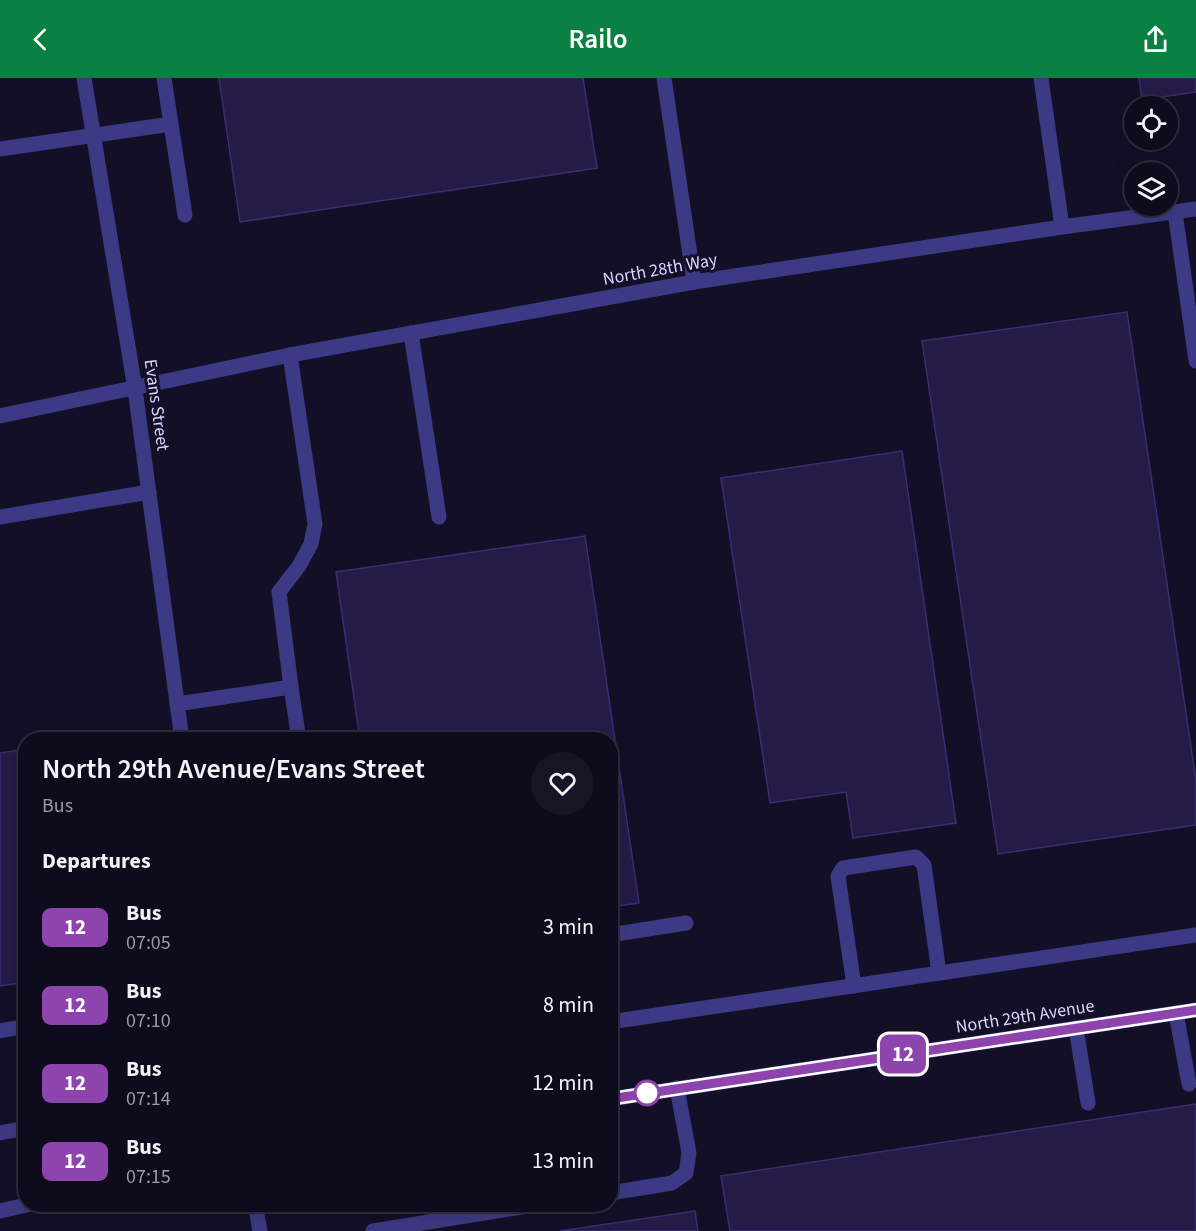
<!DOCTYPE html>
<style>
body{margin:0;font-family:"Source Sans 3",sans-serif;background:#171425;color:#f1f3f6;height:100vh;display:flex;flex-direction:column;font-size:22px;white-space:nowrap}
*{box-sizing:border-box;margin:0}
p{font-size:20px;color:#9b9ba3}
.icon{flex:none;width:33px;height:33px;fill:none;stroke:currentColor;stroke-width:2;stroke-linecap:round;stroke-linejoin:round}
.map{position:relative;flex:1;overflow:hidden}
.drawer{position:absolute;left:18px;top:654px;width:600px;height:480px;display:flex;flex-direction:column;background:#0e0b1c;border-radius:24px;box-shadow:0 6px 24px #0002,0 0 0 2px #2e2b3b}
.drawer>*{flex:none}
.badge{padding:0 12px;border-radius:9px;font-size:21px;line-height:39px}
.controls{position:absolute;left:1124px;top:18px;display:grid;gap:12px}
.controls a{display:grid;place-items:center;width:54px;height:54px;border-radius:50%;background:#0e0b1c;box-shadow:0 6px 24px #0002,0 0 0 2px #2e2b3b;font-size:30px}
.map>.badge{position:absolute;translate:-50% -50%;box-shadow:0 0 0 3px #fff}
h2{padding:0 24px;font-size:22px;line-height:54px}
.round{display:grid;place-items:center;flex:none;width:63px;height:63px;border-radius:32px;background:#171425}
.head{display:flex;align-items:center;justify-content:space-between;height:102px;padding:0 24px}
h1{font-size:28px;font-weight:600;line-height:45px}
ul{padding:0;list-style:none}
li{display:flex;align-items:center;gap:18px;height:78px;padding:0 24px}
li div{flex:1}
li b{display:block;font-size:22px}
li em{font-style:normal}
li .badge{min-width:66px;font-weight:700;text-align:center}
header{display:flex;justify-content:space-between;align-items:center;height:78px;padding:0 24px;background:#0b8043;color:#fff;font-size:27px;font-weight:600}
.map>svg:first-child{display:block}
.building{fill:#241b47;stroke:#3b2d73;stroke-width:1.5}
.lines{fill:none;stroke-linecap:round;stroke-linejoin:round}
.minor{stroke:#3d3a85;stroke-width:15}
.line-casing{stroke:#fff;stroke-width:14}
.line{stroke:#8e44ad;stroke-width:9}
.stop-dot{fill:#fff;stroke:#8e44ad;stroke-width:3}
.labels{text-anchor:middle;stroke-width:6;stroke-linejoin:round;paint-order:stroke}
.street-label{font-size:18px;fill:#d9d4ff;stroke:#130f26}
</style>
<header><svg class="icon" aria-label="back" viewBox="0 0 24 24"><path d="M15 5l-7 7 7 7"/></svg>Railo<svg class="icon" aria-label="share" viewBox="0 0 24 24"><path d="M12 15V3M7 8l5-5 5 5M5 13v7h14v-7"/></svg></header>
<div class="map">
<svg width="1196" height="1153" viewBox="0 0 1196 1153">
<rect width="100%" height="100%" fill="#130f26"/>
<!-- building -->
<g class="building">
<path d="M219 0H583L597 90 240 144Z"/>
<path d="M1139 0H1196V14L1142 22Z"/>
<path d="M1127 234 1196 703V747L998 776 922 263Z"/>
<path d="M902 373 956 745 853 760 846 714 770 725 721 400Z"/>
<path d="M585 458 639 825 610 829V662H360L336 494Z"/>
<path d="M26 671V904L0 908V675Z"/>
<path d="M1196 1026V1153H730L721 1098Z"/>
<path d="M695 1133 698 1153H560Z"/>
</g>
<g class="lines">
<!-- minor -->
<g class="minor">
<path d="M84 0 135 311 182 662"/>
<path d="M664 0 694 204"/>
<path d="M1041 0 1062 149"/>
<path d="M171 46 185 137"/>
<path d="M0 71 171 46 164 0"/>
<path d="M1175 134 1196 283"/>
<path d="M411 255 439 439"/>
<path d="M290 277 315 446 311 466 299 488 279 514 291 609"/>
<path d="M0 338 290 277 694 204 1062 149 1196 131"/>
<path d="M0 439 149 414"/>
<path d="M177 626 291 609 299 662"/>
<path d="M610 857 686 845"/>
<path d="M854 908 838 798 843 790 916 779 924 787 939 895"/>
<path d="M1176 935 1189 1006"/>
<path d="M610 944 1196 857"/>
<path d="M1076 950 1088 1025"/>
<path d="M0 953 26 948"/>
<path d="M610 1021 1196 932"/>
<path d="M0 1055 26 1050"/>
<path d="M610 1115 672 1105 686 1095 689 1075 677 1010"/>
<path d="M255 1126 260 1153"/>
<path d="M0 1133 31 1126"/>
<path d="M373 1153 540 1126"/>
</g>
</g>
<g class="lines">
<!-- line casing -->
<g class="line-casing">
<path id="line" d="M610 1021 1196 932"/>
</g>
<!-- line -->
<use href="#line" class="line"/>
</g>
<!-- markers -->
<circle class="stop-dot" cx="647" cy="1015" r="12"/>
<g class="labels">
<!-- street labels -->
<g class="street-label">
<text transform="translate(660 191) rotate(-10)" y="6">North 28th Way</text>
<text transform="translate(157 327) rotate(82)" y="6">Evans Street</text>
<text transform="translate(1025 938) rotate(-9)" y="6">North 29th Avenue</text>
</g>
</g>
</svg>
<div class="controls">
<a><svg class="icon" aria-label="locate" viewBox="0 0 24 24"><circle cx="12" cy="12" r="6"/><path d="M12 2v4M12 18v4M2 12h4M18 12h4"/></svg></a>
<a><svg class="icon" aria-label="layers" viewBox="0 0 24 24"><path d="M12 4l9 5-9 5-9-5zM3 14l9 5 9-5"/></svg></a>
</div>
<b class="badge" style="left:903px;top:976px;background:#8e44ad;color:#fff">12</b>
<section class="drawer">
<div class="head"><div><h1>North 29th Avenue/Evans Street</h1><p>Bus</p></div><a class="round"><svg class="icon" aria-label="heart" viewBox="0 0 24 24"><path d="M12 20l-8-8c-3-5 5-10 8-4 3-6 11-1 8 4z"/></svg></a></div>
<h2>Departures</h2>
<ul>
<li><span class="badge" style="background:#8e44ad;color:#fff">12</span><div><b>Bus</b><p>07:05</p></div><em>3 min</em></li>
<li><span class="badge" style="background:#8e44ad;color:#fff">12</span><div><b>Bus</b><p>07:10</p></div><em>8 min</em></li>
<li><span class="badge" style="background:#8e44ad;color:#fff">12</span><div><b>Bus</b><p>07:14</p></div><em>12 min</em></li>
<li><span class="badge" style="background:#8e44ad;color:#fff">12</span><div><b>Bus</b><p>07:15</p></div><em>13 min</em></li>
</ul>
</section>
</div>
